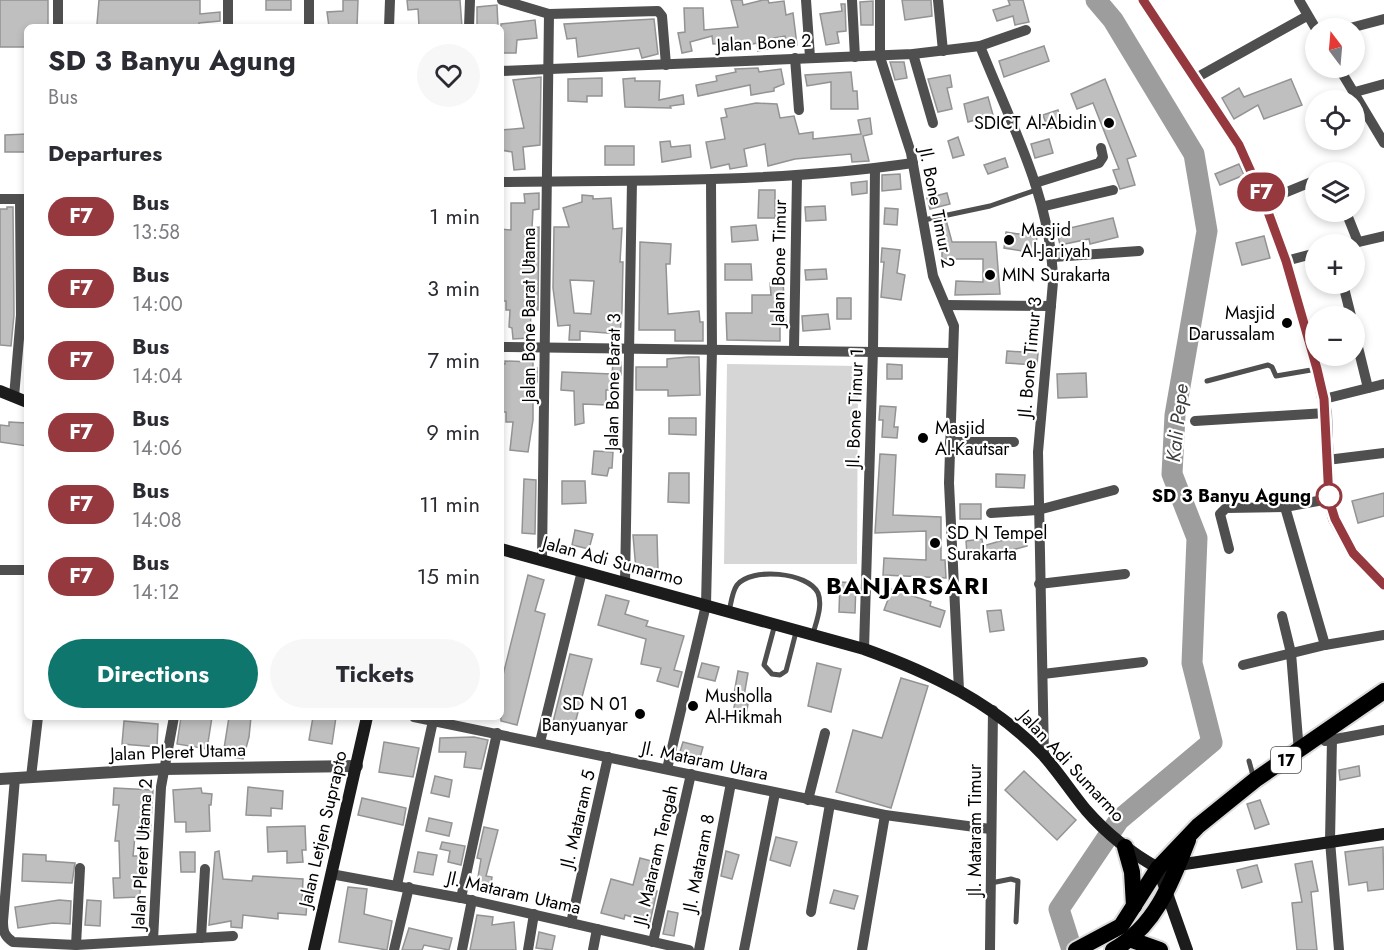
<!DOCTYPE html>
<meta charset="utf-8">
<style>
body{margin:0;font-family:Jost,sans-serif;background:#f7f7f7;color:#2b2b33;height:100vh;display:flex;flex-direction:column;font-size:22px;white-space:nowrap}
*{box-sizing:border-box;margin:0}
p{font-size:20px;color:#7c7c81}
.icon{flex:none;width:33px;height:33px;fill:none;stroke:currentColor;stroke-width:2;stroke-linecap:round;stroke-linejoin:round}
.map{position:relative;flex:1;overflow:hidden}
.side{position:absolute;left:24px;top:24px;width:480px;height:696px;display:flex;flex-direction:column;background:#fff;border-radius:9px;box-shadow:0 3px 9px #0003}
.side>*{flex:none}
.badge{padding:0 12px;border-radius:20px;font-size:21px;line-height:39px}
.needle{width:39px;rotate:344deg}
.fabs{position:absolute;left:1305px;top:18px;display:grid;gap:12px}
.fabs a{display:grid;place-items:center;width:60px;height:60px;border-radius:50%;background:#fff;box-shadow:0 3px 9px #0003;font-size:30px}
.map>.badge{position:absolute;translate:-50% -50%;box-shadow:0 0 0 3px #fff}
h2{padding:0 24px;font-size:22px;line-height:54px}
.round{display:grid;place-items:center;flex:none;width:63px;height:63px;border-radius:32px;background:#f7f7f7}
.overview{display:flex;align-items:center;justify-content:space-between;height:102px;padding:0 24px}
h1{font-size:28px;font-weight:700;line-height:45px}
.button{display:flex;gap:12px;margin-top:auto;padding:12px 24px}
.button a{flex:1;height:69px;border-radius:36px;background:#0f766e;color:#fff;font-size:24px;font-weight:700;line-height:69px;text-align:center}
.button a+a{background:#f7f7f7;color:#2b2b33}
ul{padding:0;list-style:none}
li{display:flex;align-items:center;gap:18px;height:72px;padding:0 24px}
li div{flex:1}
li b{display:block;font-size:22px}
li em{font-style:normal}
li .badge{min-width:66px;font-weight:700;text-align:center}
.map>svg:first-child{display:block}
.green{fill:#d6d6d6}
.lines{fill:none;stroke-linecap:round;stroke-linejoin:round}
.river{stroke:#9d9d9d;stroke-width:21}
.building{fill:#bfbfbf;stroke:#939393;stroke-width:1.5;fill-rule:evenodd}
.trunk-casing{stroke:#dbdbdb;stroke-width:20}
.service{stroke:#4f4f4f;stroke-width:5}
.minor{stroke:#4f4f4f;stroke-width:10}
.tertiary{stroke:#4f4f4f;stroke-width:12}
.secondary{stroke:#1c1c1c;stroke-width:12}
.trunk{stroke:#000;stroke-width:16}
.line-casing{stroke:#fff;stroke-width:14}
.line{stroke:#96393f;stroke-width:9}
.poi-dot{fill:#000;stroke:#fff;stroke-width:2}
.stop-dot{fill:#fff;stroke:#96393f;stroke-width:3}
.labels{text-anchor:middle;stroke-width:4.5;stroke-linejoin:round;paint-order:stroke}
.shield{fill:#fff;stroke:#4c4c4c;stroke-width:1.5}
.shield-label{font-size:16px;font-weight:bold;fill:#000}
.street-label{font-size:18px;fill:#000;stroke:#fff}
.poi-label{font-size:18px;fill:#000;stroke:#fff;text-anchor:start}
.stop-label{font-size:18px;font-weight:bold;fill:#000;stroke:#fff;text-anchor:end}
.water-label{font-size:20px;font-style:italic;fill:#3e3e3e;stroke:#fff}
.district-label{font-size:24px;font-weight:bold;letter-spacing:1.5px;fill:#000;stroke:#fff}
</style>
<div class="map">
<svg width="1384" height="950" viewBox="0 0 1384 950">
<rect width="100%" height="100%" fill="#fff"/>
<!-- green -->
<path class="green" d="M727 364 858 366 857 564H724Z"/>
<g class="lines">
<!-- river -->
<path class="river" d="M1072 950 1059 909 1119 820 1212 742 1192 663 1197 538 1172 474 1175 415 1207 231 1194 154 1113 20 1096 0"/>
</g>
<!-- building -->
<g class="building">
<path d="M0 0H48V27H27V47H0Z"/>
<path d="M99 0H200V14L220 12V21L199 23V27H99L97 24Z"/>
<rect x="266" y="0" width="25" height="10"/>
<path d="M343 0H358L357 27H329L327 12 343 11Z"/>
<path d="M407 0H460L462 27 419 26 418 9 408 10Z"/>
<path d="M731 0H742L743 5 763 0H768L769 3 784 1 786 15 793 13 797 45 787 47 785 36 767 39 768 49 758 51 757 43 728 50 727 43 713 44 712 36 690 42 692 51 682 53 678 33 685 32 684 8H703L704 30 738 27Z"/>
<path d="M902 0H931L932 16 905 20Z"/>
<path d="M1008 0H1023L1029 22 1015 25 1013 16 997 21 993 10 1010 5Z"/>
<path d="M873 1V25H861L860 2Z"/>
<path d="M841 4H845L846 31 837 32 839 43 826 45 820 14 842 11Z"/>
<path d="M497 5 498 26 477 27V7Z"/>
<path d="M654 19 658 54 642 58 639 48 578 57 576 38 567 39 564 24Z"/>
<path d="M535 20 537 38 517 40 516 53H501V24Z"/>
<path d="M1044 46 1049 61 1004 77 999 61Z"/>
<path d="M890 62H904L907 78 895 80Z"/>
<path d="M758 68 759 72 781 69 784 84 774 88V91L751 95 750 85 698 96 696 85 717 81 716 76 736 72 735 69Z"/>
<path d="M851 72 853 91H857L858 109H831V82L807 86 805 75Z"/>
<path d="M950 75 952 87 947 88 952 109 938 112 928 79Z"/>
<path d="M541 77 540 145 523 147 525 169 514 170 512 152 501 150V130L524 128 513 80Z"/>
<path d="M602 78V96H587V102L568 101V79Z"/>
<path d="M635 78V81H660L659 100 683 95 684 104 670 106 671 108 625 107 623 79Z"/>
<path d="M1105 79 1136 156 1127 159 1135 185 1120 189 1113 170 1119 169 1093 103 1077 109 1071 94Z"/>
<path d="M1291 79 1302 105 1264 119 1258 105 1234 119 1222 98 1239 88 1244 97Z"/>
<path d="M988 97 993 115 968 122 964 104Z"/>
<path d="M756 103 777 104 780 118 794 116 799 134 813 132V139L861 134 858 120 870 118 872 134 863 136 869 161 852 162 851 154 795 159 768 166 765 144 744 149 747 166 730 169 729 164 711 168 706 142 725 139 721 118 727 117 725 109Z"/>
<path d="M1058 110 1062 124 1048 129 1043 115Z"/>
<path d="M27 134V152H5V135Z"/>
<path d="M958 137 964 155 953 158 948 141Z"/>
<path d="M1049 139 1053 153 1035 158 1031 144Z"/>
<path d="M670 141 671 147 690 145 691 157 662 162 660 142Z"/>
<rect x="605" y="146" width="29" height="19"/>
<path d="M1005 158 1008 167 988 174 984 165Z"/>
<path d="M1239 164 1244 175 1220 185 1215 174Z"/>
<path d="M900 174 901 189 882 191V175Z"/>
<path d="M867 181V193L852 195 851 183Z"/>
<path d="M759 190H775V218H758Z"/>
<path d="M539 193V209L533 210 532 228 539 227 538 310H531L530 338 513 339 512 328 509 327 510 310H506V301H501V229L511 230V203H525L524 194Z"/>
<path d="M947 193 950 204 930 209 927 198Z"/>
<path d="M582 195 593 196V199L611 198 613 229 622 228 620 262H623L622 310 620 334 580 331V340H569L570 325 558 326 553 288 554 227H569L563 208 582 202ZM570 280 594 281 591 314 574 313Z"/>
<path d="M825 206 826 220 806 221 805 207Z"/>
<path d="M7 207H13L14 315 11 346 0 345V209H7Z"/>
<path d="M885 208 898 209 897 225 884 224Z"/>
<path d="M1113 218 1118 237 1090 244 1089 239 1060 245 1057 231Z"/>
<path d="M946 220 952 242H996L1000 294 955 295 956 281 983 282V259H942V221Z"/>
<path d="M756 225 758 240 732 242 731 227Z"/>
<path d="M1006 232 1037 237 1035 253 1004 248Z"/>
<path d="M1264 236 1270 258 1242 265 1236 243Z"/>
<path d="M640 242 671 244 670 264H666L668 314 699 311 700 322H703V341H675V330H639Z"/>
<path d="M882 248 900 250 897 273 905 275 901 300 881 297 884 262H881Z"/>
<path d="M725 264H751L752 280H725Z"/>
<path d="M826 269 827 279 806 280 805 270Z"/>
<path d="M783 282 786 325H780V341L727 340 726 313H752V295H771L770 283Z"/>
<rect x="837" y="298" width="14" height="21"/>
<path d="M828 314 830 329 803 331 802 316Z"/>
<path d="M1007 351 1038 353 1037 365 1006 363Z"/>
<path d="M688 357H699L700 395 668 396V390H636V367H667V359Z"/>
<path d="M505 361 533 362V368H537V382H533V420L528 452 510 450 513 422H506V412H501V364H505Z"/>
<path d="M613 362H621V375H612L611 390H606V405L583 404 584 423 575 425 574 391 561 390 562 372 612 374Z"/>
<path d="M887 364 902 365V379H887Z"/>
<path d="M1086 373 1087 397 1058 398 1057 374Z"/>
<path d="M880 406 896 407 894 427H898L897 438 882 437 883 420H879Z"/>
<path d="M669 418H696V435L669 434Z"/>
<path d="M9 422 27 423V446L0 442V425L9 426Z"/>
<path d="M594 451 613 452 612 468H609L607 476 592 474Z"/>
<path d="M880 454 896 455 893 515 941 517V560H945L946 578 883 575 884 558 926 560V531L875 533Z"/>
<path d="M669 473H689V503L668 502Z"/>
<path d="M996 474 1025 475 1024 488 996 487Z"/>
<path d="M524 479 536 480 535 534 522 533Z"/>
<path d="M562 481H585L586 503 562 504Z"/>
<path d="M1384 493V516L1358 523 1352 501Z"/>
<rect x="960" y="504" width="21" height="15"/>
<path d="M575 530 593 534 589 549 572 545Z"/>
<path d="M1024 534 1027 546 997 554 996 551 967 554 966 541 982 539 983 546Z"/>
<path d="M633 535H657L658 570H636Z"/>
<path d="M528 575 544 580 535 611 545 614 517 725 501 721V683Z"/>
<path d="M840 582 856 583 855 613 839 612Z"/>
<path d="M892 589 931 602 930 606 945 611 940 627 884 610Z"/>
<path d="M606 595 629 601 625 614 648 621 646 626 684 636 674 670 682 672 678 687 657 681 661 668 641 664 646 639 598 625Z"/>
<path d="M1001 610 1004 630 990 632 987 611Z"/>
<path d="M570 654 592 659 573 731 552 726Z"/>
<path d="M702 663 719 667 715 681 698 677Z"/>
<path d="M817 663 841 669 831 712 808 706Z"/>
<path d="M738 671 748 673 744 696 734 694Z"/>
<path d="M901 678 928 686 891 808 836 792 853 730 882 738Z"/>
<path d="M735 702 748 704 745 721 732 719Z"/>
<path d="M181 717H212L207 749 177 744Z"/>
<path d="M229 717H251L249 737 243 759 223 755Z"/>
<path d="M313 717H336L332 744 309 740Z"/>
<path d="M124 721 158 724 157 747 122 744Z"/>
<path d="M474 737 488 740 481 769 464 767 466 752H439L440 738Z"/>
<path d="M384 742 419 748 413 777 379 772Z"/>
<path d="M683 742 703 747 698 764 678 758Z"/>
<path d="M1359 766 1360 776 1340 780 1339 770Z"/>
<path d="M1024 771 1076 820 1057 840 1005 790Z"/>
<path d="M435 776 452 780 449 797 431 793Z"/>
<path d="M248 787 283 791 282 809 271 808V816L246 815Z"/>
<path d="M114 788 153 790 150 837 135 836 133 856H141L140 897 114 898 113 878H120L119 841H115L119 805H113Z"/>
<path d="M201 788 202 793 212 794 211 805H209L210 831 186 832V822H175L173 790Z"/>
<path d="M362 798 406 808 403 825 358 815Z"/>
<path d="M1260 800 1269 824 1255 829 1247 804Z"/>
<path d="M429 818 452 823 449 836 426 831Z"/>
<path d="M305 826 306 850H302L303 862 287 863V851L268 852 267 827Z"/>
<path d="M484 827 498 830 486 876 492 877 490 891 476 889 481 859 477 858Z"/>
<path d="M776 837 797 842 790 866 770 860Z"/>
<path d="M442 842 465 846 461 865 448 862 450 851 440 849Z"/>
<path d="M1383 847 1384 889 1368 891 1367 882 1349 885 1345 852Z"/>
<path d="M219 851 223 879 252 881 253 876 303 879 302 902 307 903 306 915 278 913V919L243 915 242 928 231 927V921L209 925 215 852Z"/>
<path d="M726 851 739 855 732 879 721 876Z"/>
<path d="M180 852H195V872H181Z"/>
<path d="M418 852 437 855 433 875 414 872Z"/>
<path d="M23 854 46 855V861L75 863 72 883 22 881Z"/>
<path d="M640 858 659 863 652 889 657 891 650 922 625 915 624 919 601 913 611 879 633 885Z"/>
<path d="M1312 861 1318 891 1311 892 1317 950H1297L1292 903 1302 902 1295 864Z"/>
<path d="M1257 865 1262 882 1242 888 1237 870Z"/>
<path d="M348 887 367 889 364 914 392 921 387 950 339 942Z"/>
<path d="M834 890 858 896 854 909 830 903Z"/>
<path d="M59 900 71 901 70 924 53 923 18 928 15 907Z"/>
<path d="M87 900 101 901 100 926 85 925Z"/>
<path d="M668 911 678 913 674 936 663 934Z"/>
<path d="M477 915 493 917 492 925 514 922 516 950H470Z"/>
<path d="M409 928 452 938 449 950 424 945 422 950H402Z"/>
<path d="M539 932 555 936 552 950 536 948Z"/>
</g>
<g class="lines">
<!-- trunk casing -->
<g class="trunk-casing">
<g id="trunk">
<path d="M1125 847 1132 872 1134 906"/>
<path d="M1132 940 1160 950"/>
<path d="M1076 950 1121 926 1158 868 1198 826 1255 780 1384 691"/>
<path d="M1113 950C1155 927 1171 884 1188 840"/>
</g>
</g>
<!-- service -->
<g class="service">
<path d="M924 220 990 206 1036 190"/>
<path d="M1207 381 1268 365 1272 367 1276 376 1317 369"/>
<path d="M729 612C731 603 732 592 737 585 751 567 808 572 818 593 823 606 816 622 813 634"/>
<path d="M775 624 764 665 772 674 780 675 786 671 796 632"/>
<path d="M1249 761 1254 779"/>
<path d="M991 883 1011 879 1018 881 1016 922"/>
</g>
<!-- minor -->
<g class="minor">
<path d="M228 0V27"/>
<path d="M502 0 549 14 542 559"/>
<path d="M806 0 810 57"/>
<path d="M852 0 855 57"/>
<path d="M880 0V57L911 153 933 276 954 326 949 483 959 690"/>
<path d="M938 0 943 51"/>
<path d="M1299 0 1316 29"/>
<path d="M549 14 658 11 662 16 666 65"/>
<path d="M58 27V0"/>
<path d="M309 27V0"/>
<path d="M389 27 390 0"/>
<path d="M469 27 470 0"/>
<path d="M1350 28 1384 19"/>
<path d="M980 46C1010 122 1052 199 1053 282L1038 452 1044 756"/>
<path d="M913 54 933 123"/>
<path d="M795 58 799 110"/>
<path d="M1339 68 1384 143"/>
<path d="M501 71 913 54 980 46 1026 30"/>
<path d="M1194 79 1307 16"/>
<path d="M1355 92 1384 84"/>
<path d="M1333 172 1337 169"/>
<path d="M501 182C641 180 774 183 913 163"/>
<path d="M1035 183 1099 163 1103 157 1101 148"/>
<path d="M0 199H27"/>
<path d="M1265 201 1316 180"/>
<path d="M1045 206 1113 190"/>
<path d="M1346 212 1358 242"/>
<path d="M1350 244 1384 236"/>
<path d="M1053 257 1139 251"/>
<path d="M1286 261 1316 253"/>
<path d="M1343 284 1351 316"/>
<path d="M946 305 1051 306"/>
<path d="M1354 331 1368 388"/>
<path d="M501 347 952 353"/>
<path d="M794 349 797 177"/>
<path d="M14 397 21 315 20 199"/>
<path d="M1324 399 1384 384"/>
<path d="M1195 421 1326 413"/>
<path d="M950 442H1014"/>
<path d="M1327 460 1384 453"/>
<path d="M1285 507 1325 645"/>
<path d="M991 513 1038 510 1114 490"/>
<path d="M1229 549 1220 514 1226 508 1285 507 1329 499"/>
<path d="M0 570H27"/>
<path d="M625 583 632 181"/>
<path d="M1039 584 1125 574"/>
<path d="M1282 616 1291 653 1299 752"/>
<path d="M864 649 873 350 875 169"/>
<path d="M1243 665 1325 645 1384 635"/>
<path d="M1043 674 1143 662"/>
<path d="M414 717 885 815 990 829"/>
<path d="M1332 739 1330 841 1339 950"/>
<path d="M1325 741 1384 730"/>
<path d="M540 742 582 571"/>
<path d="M667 769 706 605 712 350 711 181"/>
<path d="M31 777 38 717"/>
<path d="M15 778 3 921C3 931 4 936 13 942L76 945 233 936"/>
<path d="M808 800 825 733"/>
<path d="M331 874 461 898 689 950"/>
<path d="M397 885 433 721"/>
<path d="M461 898 497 733"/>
<path d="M811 912 830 804"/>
<path d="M571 923 608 757"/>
<path d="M201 938 205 869"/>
<path d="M153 940 161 787 174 717"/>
<path d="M653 942 691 774"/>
<path d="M76 945 80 868"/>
<path d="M394 950 409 887"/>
<path d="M462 950 472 900"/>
<path d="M528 950 534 914"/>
<path d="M593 950 597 929"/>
<path d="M699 950 731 783"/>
<path d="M744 950 775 793"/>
<path d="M862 950 885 815"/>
<path d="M990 950 993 710"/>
</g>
<!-- tertiary -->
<g class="tertiary">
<path d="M1143 0 1239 145 1265 201 1286 261 1317 369 1326 413 1329 499 1334 519 1353 553 1384 585"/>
<path d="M0 779 164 769 357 766"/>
</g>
<!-- secondary -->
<g class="secondary">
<path d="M0 391 27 402"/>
<path d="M501 549 864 649C931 673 994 703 1044 756 1059 773 1072 793 1086 810 1106 833 1131 853 1158 868L1384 834"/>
<path d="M1158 868 1187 950"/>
<path d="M314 950 367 717"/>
</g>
<!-- trunk -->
<use href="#trunk" class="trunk"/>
</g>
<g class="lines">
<!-- line casing -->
<g class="line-casing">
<path id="line" d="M1143 0 1239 145 1264 201 1286 261 1317 369 1324 399 1329 500 1335 519 1353 553 1384 585"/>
</g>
<!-- line -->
<use href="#line" class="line"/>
</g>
<!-- markers -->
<g class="poi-dot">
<circle cx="1109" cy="123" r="6"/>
<circle cx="1009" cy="240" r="6"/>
<circle cx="990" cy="275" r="6"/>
<circle cx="1287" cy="323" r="6"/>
<circle cx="923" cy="438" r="6"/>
<circle cx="935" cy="543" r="6"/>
<circle cx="693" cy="706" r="6"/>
<circle cx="640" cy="714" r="6"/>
</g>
<circle class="stop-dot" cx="1329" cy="496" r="12"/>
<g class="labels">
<!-- shield labels -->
<rect class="shield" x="1271" y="747" width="30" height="26" rx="4.5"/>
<g class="shield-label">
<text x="1286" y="766">17</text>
</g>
<!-- street labels -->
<g class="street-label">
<text transform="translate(764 43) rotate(-3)" y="6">Jalan Bone 2</text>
<text transform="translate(937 208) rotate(79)" y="6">Jl. Bone Timur 2</text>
<text transform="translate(779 263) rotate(-89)" y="6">Jalan Bone Timur</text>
<text transform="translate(529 315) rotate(-90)" y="6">Jalan Bone Barat Utama</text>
<text transform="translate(1030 357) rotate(-85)" y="6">Jl. Bone Timur 3</text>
<text transform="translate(613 382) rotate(-89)" y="6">Jalan Bone Barat 3</text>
<text transform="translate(855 408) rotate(-88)" y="6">Jl. Bone Timur 1</text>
<text transform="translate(613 561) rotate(15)" y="6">Jalan Adi Sumarmo</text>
<text transform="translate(178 752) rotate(-2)" y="6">Jalan Pleret Utama</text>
<text transform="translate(705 761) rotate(12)" y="6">Jl. Mataram Utara</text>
<text transform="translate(1072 766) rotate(47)" y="6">Jalan Adi Sumarmo</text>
<text transform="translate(578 819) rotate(-77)" y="6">Jl. Mataram 5</text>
<text transform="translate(323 829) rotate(-77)" y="6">Jalan Letjen Suprapto</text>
<text transform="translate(975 830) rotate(-90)" y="6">Jl. Mataram Timur</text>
<text transform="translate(142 854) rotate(-87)" y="6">Jalan Pleret Utama 2</text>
<text transform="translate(656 855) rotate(-77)" y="6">Jl. Mataram Tengah</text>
<text transform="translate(699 863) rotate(-79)" y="6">Jl. Mataram 8</text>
<text transform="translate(514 893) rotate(13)" y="6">Jl. Mataram Utama</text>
</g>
<!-- poi labels -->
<g class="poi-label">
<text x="1097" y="129" text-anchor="end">SDICT Al-Abidin</text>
<text x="1021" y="236">Masjid<tspan x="1021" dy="21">Al-Jariyah</tspan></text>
<text x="1002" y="281">MIN Surakarta</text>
<text x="1275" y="319" text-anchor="end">Masjid<tspan x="1275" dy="21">Darussalam</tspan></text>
<text x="935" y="434">Masjid<tspan x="935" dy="21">Al-Kautsar</tspan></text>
<text x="947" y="539">SD N Tempel<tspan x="947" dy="21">Surakarta</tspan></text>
<text x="705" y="702">Musholla<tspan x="705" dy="21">Al-Hikmah</tspan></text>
<text x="628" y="710" text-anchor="end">SD N 01<tspan x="628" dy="21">Banyuanyar</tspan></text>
</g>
<!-- stop labels -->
<g class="stop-label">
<text x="1311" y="502">SD 3 Banyu Agung</text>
</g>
<!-- water labels -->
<g class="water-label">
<text transform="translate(1177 423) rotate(-84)" y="7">Kali Pepe</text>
</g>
<!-- district labels -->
<g class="district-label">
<text x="908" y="594">BANJARSARI</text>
</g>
</g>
</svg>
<div class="fabs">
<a><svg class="needle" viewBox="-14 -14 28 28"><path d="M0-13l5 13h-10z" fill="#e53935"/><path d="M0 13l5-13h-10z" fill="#7c7c81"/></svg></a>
<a><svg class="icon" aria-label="locate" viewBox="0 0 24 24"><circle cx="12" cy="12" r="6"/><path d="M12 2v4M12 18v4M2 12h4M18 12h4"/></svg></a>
<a><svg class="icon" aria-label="layers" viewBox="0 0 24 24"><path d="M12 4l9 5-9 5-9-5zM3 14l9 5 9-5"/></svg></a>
<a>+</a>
<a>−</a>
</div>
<b class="badge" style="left:1261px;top:192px;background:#96393f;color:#fff">F7</b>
<section class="side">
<div class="overview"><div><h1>SD 3 Banyu Agung</h1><p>Bus</p></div><a class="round"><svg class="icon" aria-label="heart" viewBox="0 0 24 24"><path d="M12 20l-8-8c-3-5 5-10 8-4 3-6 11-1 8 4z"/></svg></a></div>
<h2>Departures</h2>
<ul>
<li><span class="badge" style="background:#96393f;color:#fff">F7</span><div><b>Bus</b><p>13:58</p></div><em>1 min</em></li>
<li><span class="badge" style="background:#96393f;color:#fff">F7</span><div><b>Bus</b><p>14:00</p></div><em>3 min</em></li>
<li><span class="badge" style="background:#96393f;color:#fff">F7</span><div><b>Bus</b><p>14:04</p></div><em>7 min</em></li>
<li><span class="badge" style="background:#96393f;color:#fff">F7</span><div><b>Bus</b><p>14:06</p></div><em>9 min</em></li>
<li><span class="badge" style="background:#96393f;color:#fff">F7</span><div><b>Bus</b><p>14:08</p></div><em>11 min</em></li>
<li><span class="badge" style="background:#96393f;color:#fff">F7</span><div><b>Bus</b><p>14:12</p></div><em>15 min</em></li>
</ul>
<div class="button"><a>Directions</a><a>Tickets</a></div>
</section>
</div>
